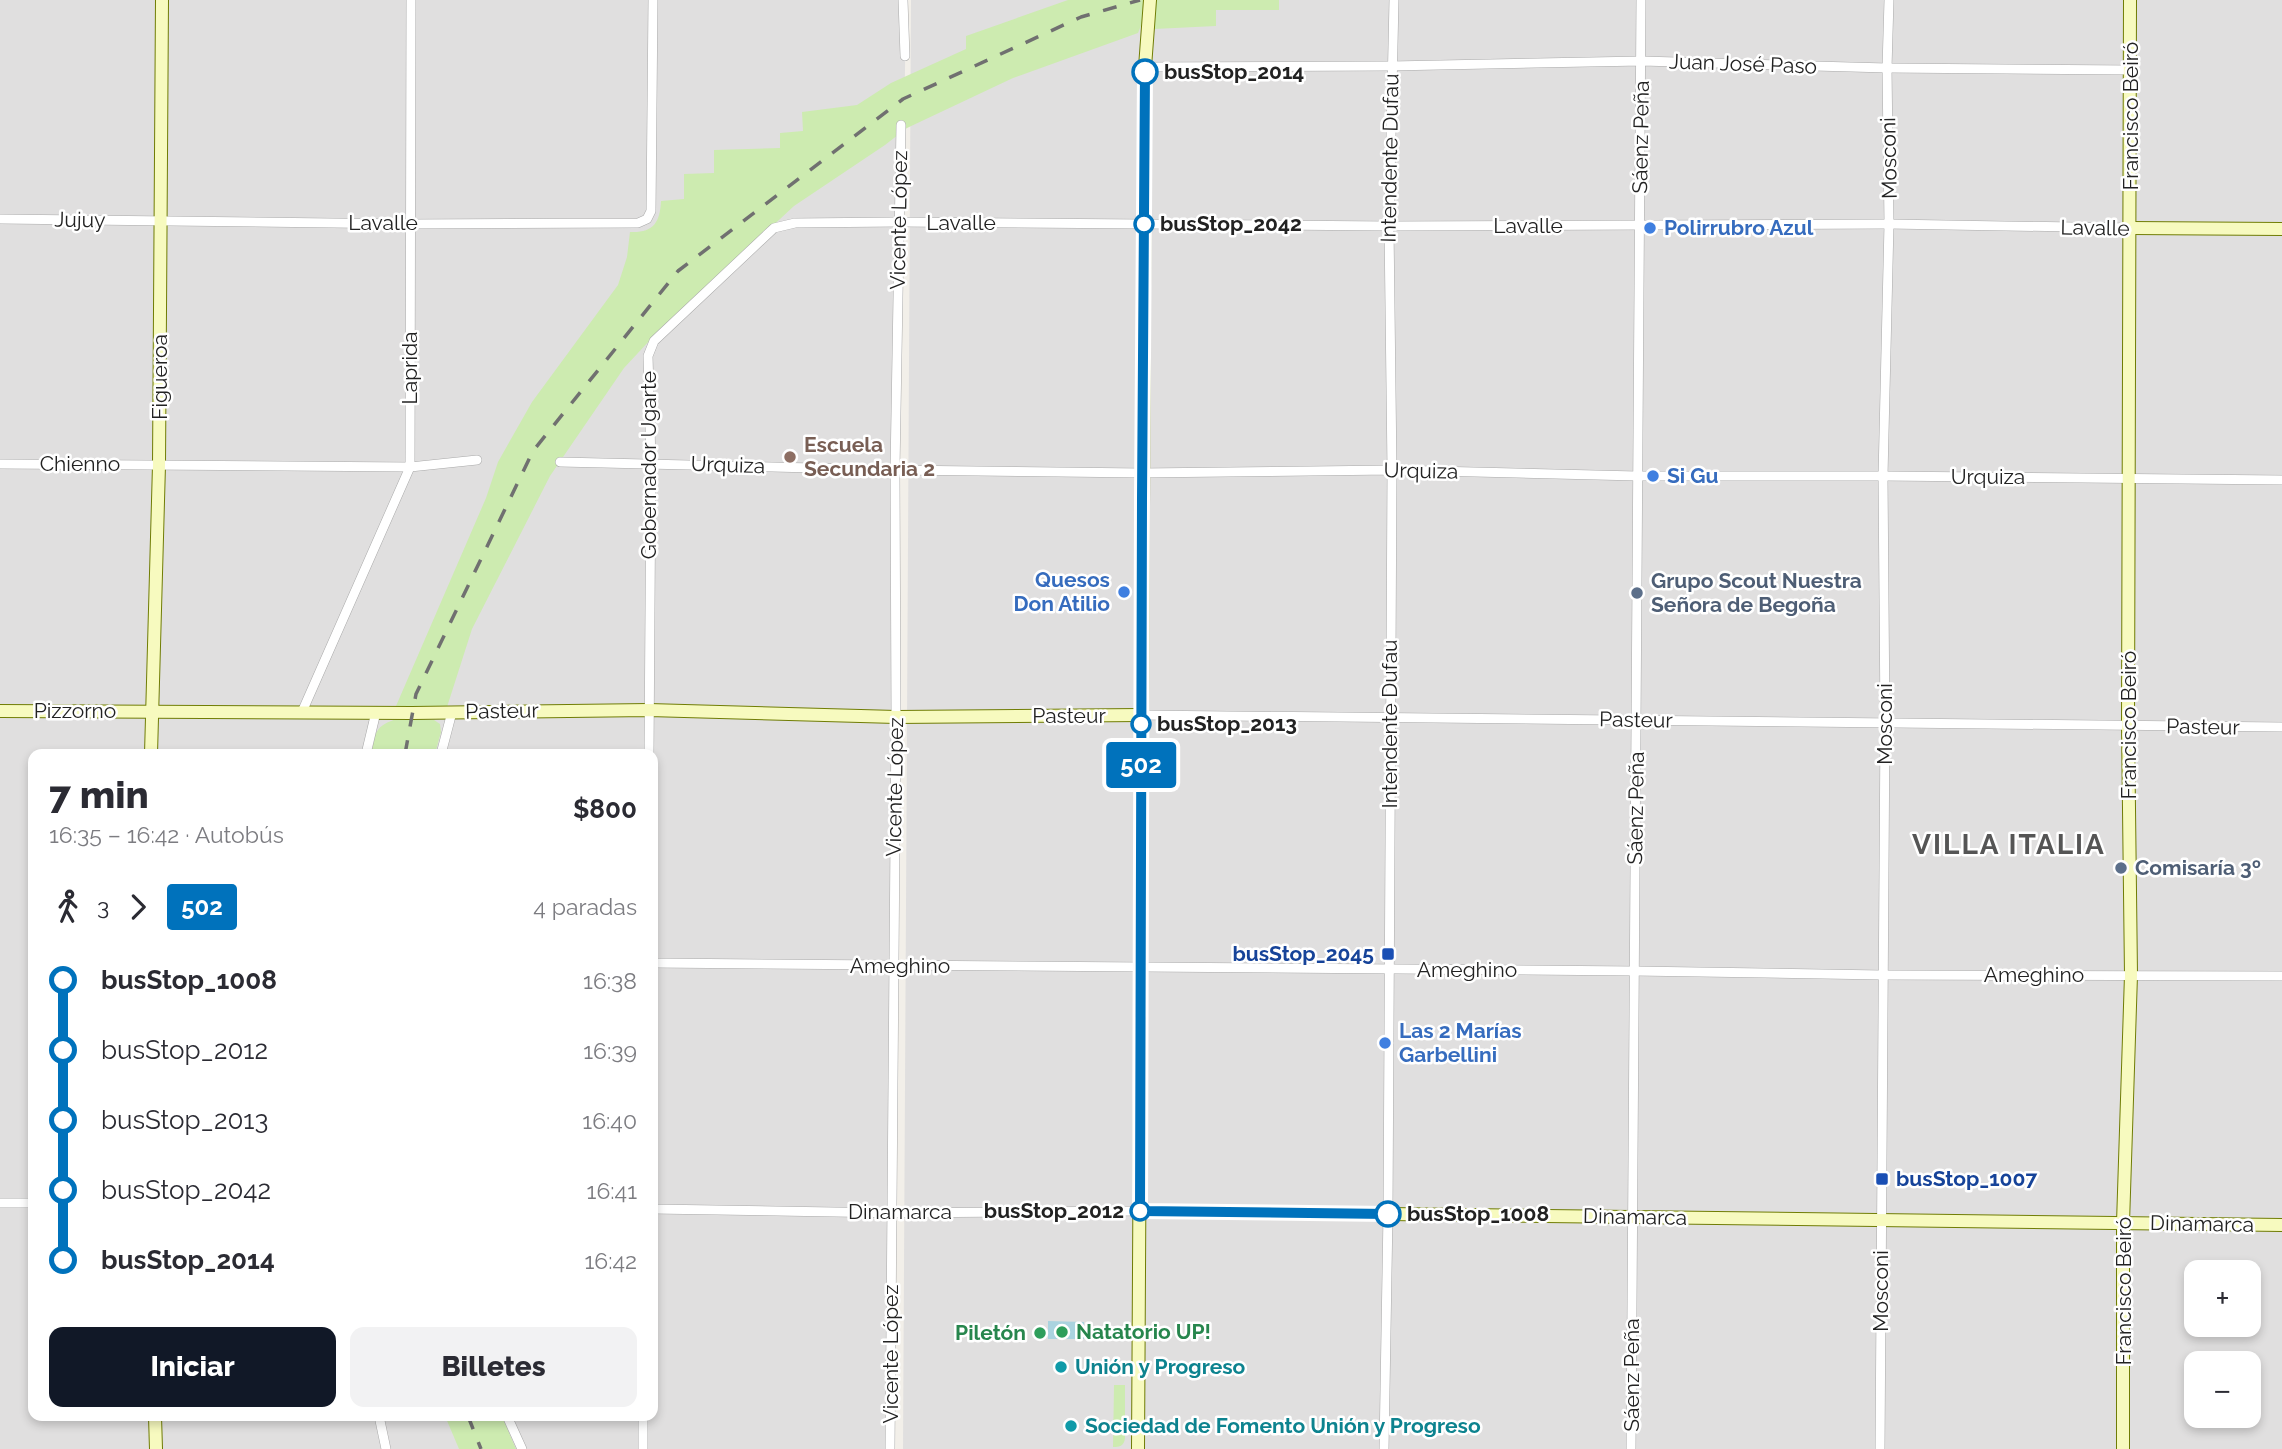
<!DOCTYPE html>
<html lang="es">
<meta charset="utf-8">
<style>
body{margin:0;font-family:Raleway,sans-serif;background:#f2f2f3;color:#2b2b33;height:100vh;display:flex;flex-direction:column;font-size:26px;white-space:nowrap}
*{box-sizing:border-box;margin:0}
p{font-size:23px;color:#7c7c81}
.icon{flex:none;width:38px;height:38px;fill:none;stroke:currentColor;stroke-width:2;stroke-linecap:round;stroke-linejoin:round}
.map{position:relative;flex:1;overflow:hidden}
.side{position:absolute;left:28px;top:749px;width:630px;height:672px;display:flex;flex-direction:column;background:#fff;border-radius:14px;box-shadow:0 4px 10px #0003}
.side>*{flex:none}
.badge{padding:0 14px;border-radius:5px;font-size:24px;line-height:46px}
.buttons{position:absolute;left:2184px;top:1260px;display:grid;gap:14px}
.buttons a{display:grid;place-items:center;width:77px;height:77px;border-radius:14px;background:#fff;box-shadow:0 4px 10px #0003;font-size:35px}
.map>.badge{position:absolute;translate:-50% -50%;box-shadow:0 0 0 4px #fff}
.legs{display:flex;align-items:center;gap:10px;height:77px;padding:0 21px;font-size:23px}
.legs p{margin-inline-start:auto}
.headline{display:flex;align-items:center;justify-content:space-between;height:119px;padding:0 21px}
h1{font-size:38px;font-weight:800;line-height:52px}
.cta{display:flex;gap:14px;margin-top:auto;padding:14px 21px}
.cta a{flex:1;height:80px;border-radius:14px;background:#111827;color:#fff;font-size:28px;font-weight:800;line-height:80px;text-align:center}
.cta a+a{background:#f2f2f3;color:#2b2b33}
ul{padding:0 21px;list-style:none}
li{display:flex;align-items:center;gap:24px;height:70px;font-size:26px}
li i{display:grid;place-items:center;width:10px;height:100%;margin:0 9px;background:currentColor}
li i::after{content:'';width:18px;height:18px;margin:-9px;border:5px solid;border-radius:50%;background:#fff}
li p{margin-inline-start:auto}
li:first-child i{background:linear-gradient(#0000 50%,currentColor 0)}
li:last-child i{background:linear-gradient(currentColor 50%,#0000 0)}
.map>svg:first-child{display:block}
.residential{fill:#e0dfdf;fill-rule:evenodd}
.grass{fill:#cdebb0}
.water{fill:#aad3df}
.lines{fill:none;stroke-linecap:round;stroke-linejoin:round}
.street-casing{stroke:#a9a9a9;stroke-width:10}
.secondary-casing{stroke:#707d05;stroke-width:14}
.street{stroke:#fff;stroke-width:9}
.secondary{stroke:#f7fabf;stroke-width:12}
.rail{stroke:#707070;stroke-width:3.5;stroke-dasharray:14 14;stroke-linecap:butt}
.line-1-casing{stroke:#fff;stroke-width:16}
.line-1{stroke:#0072bc;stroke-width:10}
.stop-1-dot{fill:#fff;stroke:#0072bc;stroke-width:3.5}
.shop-dot{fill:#3f7fe0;stroke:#fff;stroke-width:2.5}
.education-dot{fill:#8d6e63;stroke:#fff;stroke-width:2.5}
.service-dot{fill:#5c6f8a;stroke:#fff;stroke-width:2.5}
.transit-dot{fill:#1a4fb4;stroke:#fff;stroke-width:2.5}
.leisure-dot{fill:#2e9e5b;stroke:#fff;stroke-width:2.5}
.culture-dot{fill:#0f9aa8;stroke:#fff;stroke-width:2.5}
.labels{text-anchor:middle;stroke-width:5;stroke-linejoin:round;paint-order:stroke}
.street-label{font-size:21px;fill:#222;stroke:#fff}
.stop-label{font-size:21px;font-weight:bold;fill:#222;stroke:#fff;text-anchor:start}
.shop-label{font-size:21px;font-weight:bold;fill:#366cbe;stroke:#fff;text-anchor:start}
.education-label{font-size:21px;font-weight:bold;fill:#785e54;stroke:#fff;text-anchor:start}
.service-label{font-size:21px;font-weight:bold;fill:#4e5e75;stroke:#fff;text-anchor:start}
.transit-label{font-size:21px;font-weight:bold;fill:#164399;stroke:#fff;text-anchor:end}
.leisure-label{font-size:21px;font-weight:bold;fill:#27864d;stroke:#fff;text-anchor:start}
.culture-label{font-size:21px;font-weight:bold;fill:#0d838f;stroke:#fff;text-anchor:start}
.district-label{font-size:28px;font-weight:bold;letter-spacing:2px;fill:#555;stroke:#fff}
</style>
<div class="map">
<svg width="2282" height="1449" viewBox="0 0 2282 1449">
<rect width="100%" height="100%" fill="#f2efe9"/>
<!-- residential -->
<g class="residential">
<path d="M0 0H906L885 1449H0ZM33 754H653V1416H33Z"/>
<path d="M911 0H2282V1449H903ZM2196 1272H2249V1325H2196ZM2196 1363H2249V1416H2196Z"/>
</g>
<!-- grass -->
<g class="grass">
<path d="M1068 0H1145L1142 23 1138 33 1013 78 907 128 885 145 794 206 651 339 624 368 550 476 472 629 447 707 396 706 486 498 498 462 532 402 618 285 627 257 630 232C653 233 660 223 661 201L684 199V174L714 173V150L780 148V133L803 131 802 112 857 105 891 83 966 49V36Z"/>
<path d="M1155 0H1279V10H1216V26L1154 29Z"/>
<path d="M399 718 434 720 440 724 441 732 435 754H369C376 731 375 726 399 718Z"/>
<path d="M1114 1385H1125V1438C1124 1446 1120 1447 1113 1447Z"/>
<path d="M445 1416H502L516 1449H459Z"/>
</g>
<!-- water -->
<path class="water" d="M1048 1321 1084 1322V1339H1048Z"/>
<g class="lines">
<!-- street casing -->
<g class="street-casing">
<g id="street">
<path d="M903 0 905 56"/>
<path d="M1145 67 1391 66 1642 61 1887 68 2131 70"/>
<path d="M0 219 411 224 638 223 647 219 651 211 653 0"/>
<path d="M560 462 895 470 1142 473 1392 470 1637 476H1883L2282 480"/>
<path d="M0 464 410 467 477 460"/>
<path d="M302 712 410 467 411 0"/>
<path d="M1141 715 2282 727"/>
<path d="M366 754 376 712"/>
<path d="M441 754 452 712"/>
<path d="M649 754 651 462 648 356 654 341 774 228 795 223 899 222 1389 226 1889 224 2131 228"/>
<path d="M653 963 1635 971 1882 975 2282 976"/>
<path d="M0 1203H33"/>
<path d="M653 1209 892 1213 1140 1211"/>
<path d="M379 1416 386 1449"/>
<path d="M507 1416 522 1449"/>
<path d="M643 1449V1416"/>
<path d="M890 1449 896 717 895 470 901 125"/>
<path d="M1384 1449 1388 1214 1392 470 1389 226 1394 0"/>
<path d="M1631 1449 1641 0"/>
<path d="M1880 1449 1885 723 1883 476 1889 224 1887 68 1889 0"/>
</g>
</g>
<!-- secondary casing -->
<g class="secondary-casing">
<g id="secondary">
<path d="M2131 228 2282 229"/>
<path d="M0 711 412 713 649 710 896 717 1141 715"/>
<path d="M151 754 159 465 162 0"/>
<path d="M1140 1211 2282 1225"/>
<path d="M155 1416 156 1449"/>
<path d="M1138 1449C1142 988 1142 528 1145 67L1150 0"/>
<path d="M2123 1449V1223L2131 975 2128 726 2130 0"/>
</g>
</g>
<!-- street -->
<use href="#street" class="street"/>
<!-- secondary -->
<use href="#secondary" class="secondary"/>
<!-- rail -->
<g class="rail">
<path d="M405 754 416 694 533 451 678 271 903 99 1081 17 1140 0"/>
<path d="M468 1416 481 1449"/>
</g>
</g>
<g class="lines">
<!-- line-1 casing -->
<g class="line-1-casing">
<path id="line-1" d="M1145 72 1142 500 1140 1211 1388 1214"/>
</g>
<!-- line-1 -->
<use href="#line-1" class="line-1"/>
</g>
<!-- markers -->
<g class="stop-1-dot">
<circle cx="1145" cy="72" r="12"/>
<circle cx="1144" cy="224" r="9"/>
<circle cx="1141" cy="724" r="9"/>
<circle cx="1140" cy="1211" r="9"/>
<circle cx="1388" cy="1214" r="12"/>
</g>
<g class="shop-dot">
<circle cx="1650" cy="228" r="7"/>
<circle cx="1653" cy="476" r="7"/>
<circle cx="1124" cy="592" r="7"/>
<circle cx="1385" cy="1043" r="7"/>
</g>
<circle class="education-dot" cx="790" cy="457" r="7"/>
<g class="service-dot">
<circle cx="1637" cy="593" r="7"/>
<circle cx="2121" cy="868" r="7"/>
</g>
<g class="transit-dot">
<rect x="1381" y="947" width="14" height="14" rx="3.5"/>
<rect x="1875" y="1172" width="14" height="14" rx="3.5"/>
</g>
<g class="leisure-dot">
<circle cx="1062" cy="1332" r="7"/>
<circle cx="1040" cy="1333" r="7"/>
</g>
<g class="culture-dot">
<circle cx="1061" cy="1367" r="7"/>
<circle cx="1071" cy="1426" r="7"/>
</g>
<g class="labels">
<!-- street labels -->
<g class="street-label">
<text transform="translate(1743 64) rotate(2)" y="7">Juan José Paso</text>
<text transform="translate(2131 116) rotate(-90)" y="7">Francisco Beiró</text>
<text transform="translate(1641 137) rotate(-89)" y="7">Sáenz Peña</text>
<text transform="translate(1390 158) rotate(-89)" y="7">Intendente Dufau</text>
<text transform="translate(1889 158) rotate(-91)" y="7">Mosconi</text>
<text transform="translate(80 220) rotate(1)" y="7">Jujuy</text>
<text transform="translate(899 220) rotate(-89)" y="7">Vicente López</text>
<text x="383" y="230">Lavalle</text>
<text x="961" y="230">Lavalle</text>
<text x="1528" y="233">Lavalle</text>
<text transform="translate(2095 228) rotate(1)" y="7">Lavalle</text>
<text transform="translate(410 368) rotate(-90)" y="7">Laprida</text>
<text transform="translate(160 377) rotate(-90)" y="7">Figueroa</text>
<text x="80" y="471">Chienno</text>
<text transform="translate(649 465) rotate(-90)" y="7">Gobernador Ugarte</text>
<text transform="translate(728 465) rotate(2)" y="7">Urquiza</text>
<text transform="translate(1421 471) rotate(1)" y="7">Urquiza</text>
<text x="1988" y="484">Urquiza</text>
<text x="75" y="718">Pizzorno</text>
<text transform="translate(502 711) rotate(-1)" y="7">Pasteur</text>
<text x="1069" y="723">Pasteur</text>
<text transform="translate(1636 720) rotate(1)" y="7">Pasteur</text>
<text transform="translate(1390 724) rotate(-90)" y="7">Intendente Dufau</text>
<text transform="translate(1885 724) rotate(-90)" y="7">Mosconi</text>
<text transform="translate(2129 725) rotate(-90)" y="7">Francisco Beiró</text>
<text transform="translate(2203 727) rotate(1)" y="7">Pasteur</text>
<text transform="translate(895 787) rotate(-89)" y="7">Vicente López</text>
<text transform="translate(1636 808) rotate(-89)" y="7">Sáenz Peña</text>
<text x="900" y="973">Ameghino</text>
<text x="1467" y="977">Ameghino</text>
<text x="2034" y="982">Ameghino</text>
<text x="900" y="1219">Dinamarca</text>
<text transform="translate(1635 1217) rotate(1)" y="7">Dinamarca</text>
<text transform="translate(2202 1224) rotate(1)" y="7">Dinamarca</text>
<text transform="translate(1881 1291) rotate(-90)" y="7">Mosconi</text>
<text transform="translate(2124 1291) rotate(-90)" y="7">Francisco Beiró</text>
<text transform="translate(891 1354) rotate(-90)" y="7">Vicente López</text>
<text transform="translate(1632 1375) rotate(-90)" y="7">Sáenz Peña</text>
</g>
<!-- stop labels -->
<g class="stop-label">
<text x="1164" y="79">busStop_2014</text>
<text x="1160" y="231">busStop_2042</text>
<text x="1157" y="731">busStop_2013</text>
<text x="1124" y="1218" text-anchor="end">busStop_2012</text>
<text x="1407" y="1221">busStop_1008</text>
</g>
<!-- shop labels -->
<g class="shop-label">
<text x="1664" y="235">Polirrubro Azul</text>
<text x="1667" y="483">Si Gu</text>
<text x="1110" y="587" text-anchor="end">Quesos<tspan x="1110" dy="24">Don Atilio</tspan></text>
<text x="1399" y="1038">Las 2 Marías<tspan x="1399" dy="24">Garbellini</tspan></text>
</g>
<!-- education labels -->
<g class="education-label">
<text x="804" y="452">Escuela<tspan x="804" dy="24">Secundaria 2</tspan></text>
</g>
<!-- service labels -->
<g class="service-label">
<text x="1651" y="588">Grupo Scout Nuestra<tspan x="1651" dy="24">Señora de Begoña</tspan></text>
<text x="2135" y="875">Comisaría 3º</text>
</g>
<!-- transit labels -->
<g class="transit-label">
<text x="1374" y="961">busStop_2045</text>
<text x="1896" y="1186" text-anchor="start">busStop_1007</text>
</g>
<!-- leisure labels -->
<g class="leisure-label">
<text x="1076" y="1339">Natatorio UP!</text>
<text x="1026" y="1340" text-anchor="end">Piletón</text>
</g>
<!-- culture labels -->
<g class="culture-label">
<text x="1075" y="1374">Unión y Progreso</text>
<text x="1085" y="1433">Sociedad de Fomento Unión y Progreso</text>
</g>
<!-- district labels -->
<g class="district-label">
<text x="2009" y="854">VILLA ITALIA</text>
</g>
</g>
</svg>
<div class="buttons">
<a>+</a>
<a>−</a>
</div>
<b class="badge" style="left:1141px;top:765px;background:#0072bc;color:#fff">502</b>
<section class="side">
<div class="headline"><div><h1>7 min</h1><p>16:35 – 16:42 · Autobús</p></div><b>$800</b></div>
<div class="legs"><svg class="icon" aria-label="walk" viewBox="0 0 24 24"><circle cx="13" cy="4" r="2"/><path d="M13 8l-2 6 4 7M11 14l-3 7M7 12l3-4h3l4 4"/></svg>3<svg class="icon" aria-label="forward" viewBox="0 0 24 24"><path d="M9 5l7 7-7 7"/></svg><b class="badge" style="background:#0072bc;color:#fff">502</b><p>4 paradas</p></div>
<ul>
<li><i style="color:#0072bc"></i><b>busStop_1008</b><p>16:38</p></li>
<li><i style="color:#0072bc"></i><span>busStop_2012</span><p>16:39</p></li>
<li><i style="color:#0072bc"></i><span>busStop_2013</span><p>16:40</p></li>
<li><i style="color:#0072bc"></i><span>busStop_2042</span><p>16:41</p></li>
<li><i style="color:#0072bc"></i><b>busStop_2014</b><p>16:42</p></li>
</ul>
<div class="cta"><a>Iniciar</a><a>Billetes</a></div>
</section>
</div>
